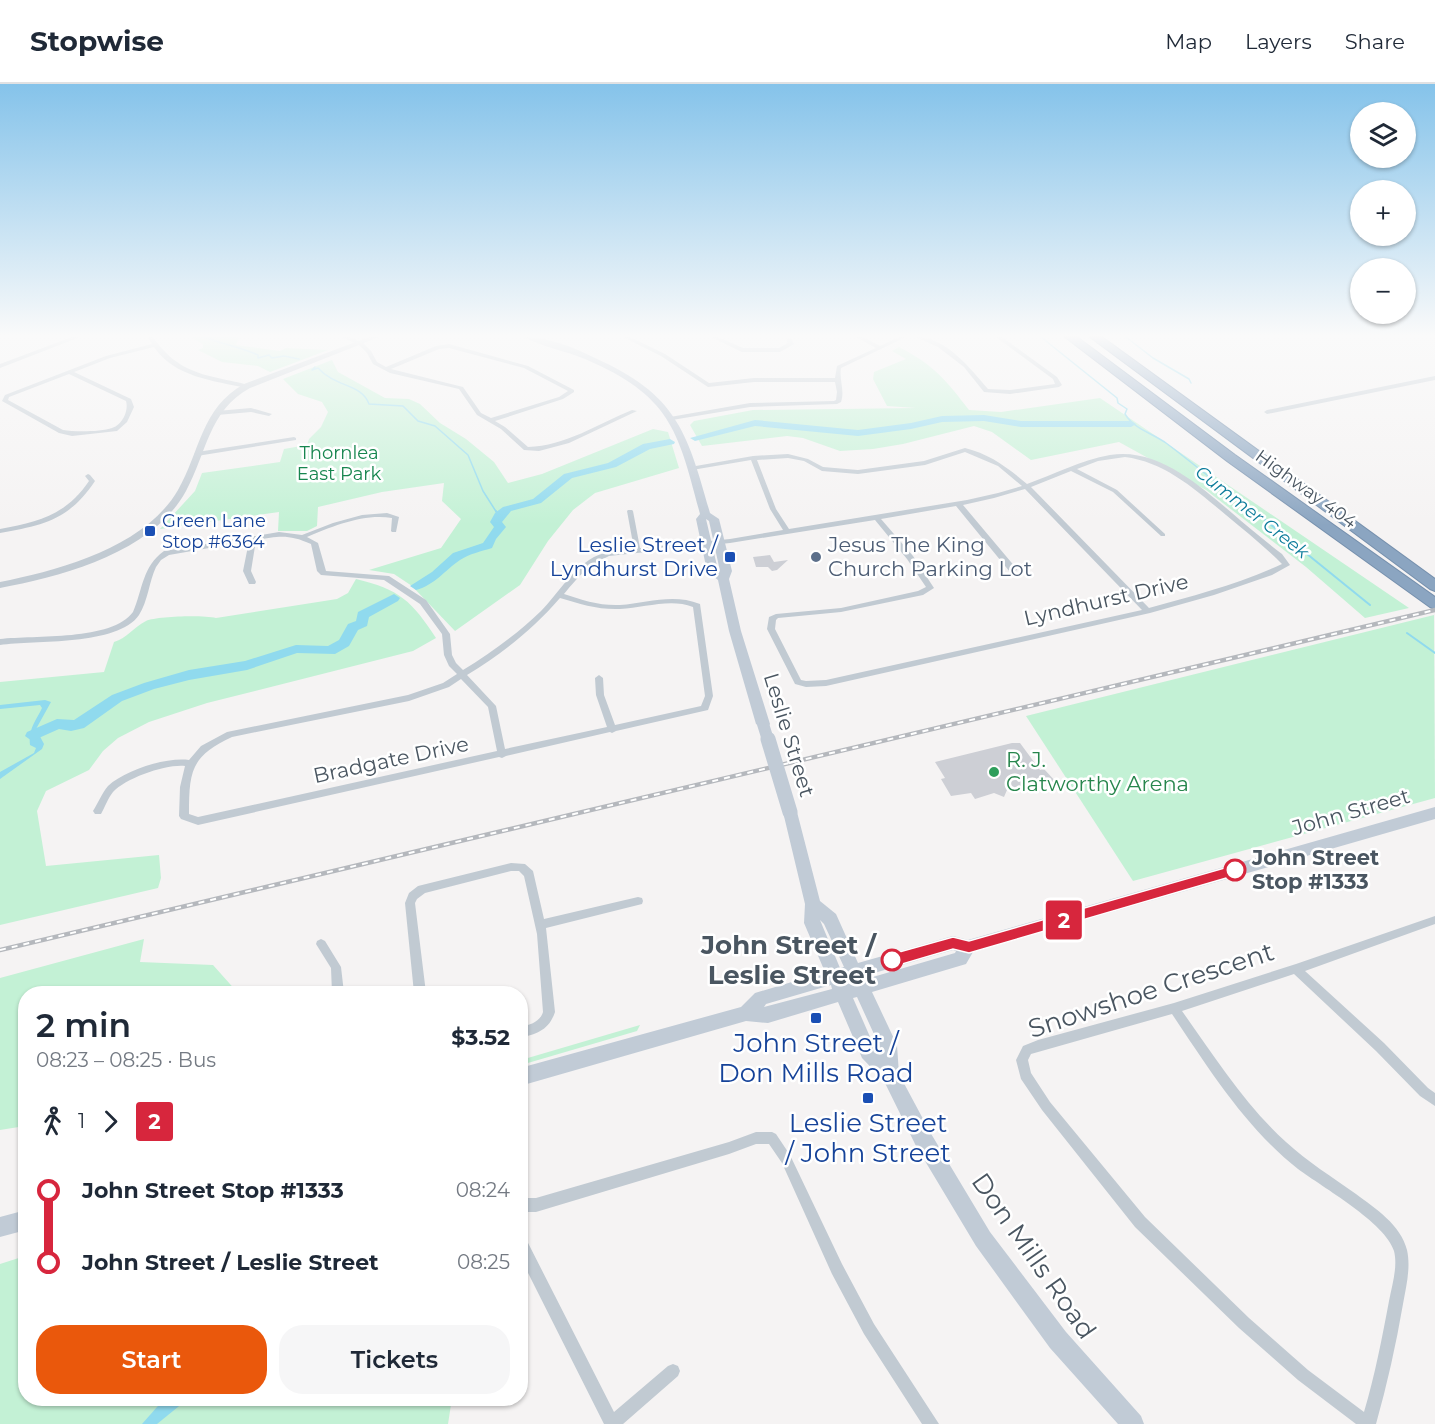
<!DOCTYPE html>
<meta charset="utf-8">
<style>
body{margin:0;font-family:Montserrat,sans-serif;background:#f6f6f7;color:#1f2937;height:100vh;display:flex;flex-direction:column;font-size:22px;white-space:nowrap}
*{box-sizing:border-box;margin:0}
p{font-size:20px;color:#747a83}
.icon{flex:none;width:33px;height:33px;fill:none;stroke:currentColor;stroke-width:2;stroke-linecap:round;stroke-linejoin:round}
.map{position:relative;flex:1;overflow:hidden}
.sheet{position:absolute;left:18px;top:902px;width:510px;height:420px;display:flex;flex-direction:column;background:#fff;border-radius:24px;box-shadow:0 2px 4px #0004}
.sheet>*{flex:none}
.badge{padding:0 12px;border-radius:4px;font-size:21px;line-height:39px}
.tools{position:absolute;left:1350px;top:18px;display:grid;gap:12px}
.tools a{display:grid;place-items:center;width:66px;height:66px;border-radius:50%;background:#fff;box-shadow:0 2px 4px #0004;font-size:30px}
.map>.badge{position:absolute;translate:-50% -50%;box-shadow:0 0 0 3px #fff}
.legs{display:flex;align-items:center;gap:9px;height:66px;padding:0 18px;font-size:20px}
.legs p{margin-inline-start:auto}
.headline{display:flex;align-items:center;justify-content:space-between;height:102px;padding:0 18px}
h1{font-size:33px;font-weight:600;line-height:45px}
.cta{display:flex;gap:12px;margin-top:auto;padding:12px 18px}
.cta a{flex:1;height:69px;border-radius:24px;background:#ea580c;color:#fff;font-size:24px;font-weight:600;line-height:69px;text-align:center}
.cta a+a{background:#f6f6f7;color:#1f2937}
ul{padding:0 18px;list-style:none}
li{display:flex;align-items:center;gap:21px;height:72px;font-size:22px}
li i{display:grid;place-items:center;width:9px;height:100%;margin:0 8px;background:currentColor}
li i::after{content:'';width:15px;height:15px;margin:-8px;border:4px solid;border-radius:50%;background:#fff}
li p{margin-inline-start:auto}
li:first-child i{background:linear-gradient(#0000 50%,currentColor 0)}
li:last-child i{background:linear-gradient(currentColor 50%,#0000 0)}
header{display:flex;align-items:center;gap:36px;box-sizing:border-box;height:84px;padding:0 30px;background:#fff;border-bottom:2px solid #e0e1e3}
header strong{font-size:28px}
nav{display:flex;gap:33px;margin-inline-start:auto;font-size:21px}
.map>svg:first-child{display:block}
.green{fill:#c3f1d5}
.water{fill:#90daee}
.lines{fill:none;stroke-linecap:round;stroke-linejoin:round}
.stream-far1{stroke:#90daee;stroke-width:1.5}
.stream{stroke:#90daee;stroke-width:2}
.river{fill:#90daee;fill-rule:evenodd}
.building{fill:#cdcfd5}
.motorway-casing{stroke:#7690ad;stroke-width:2}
.minor{fill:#c1cad2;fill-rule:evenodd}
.tertiary{fill:#c1cad2;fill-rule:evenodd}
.secondary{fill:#c1cbd6;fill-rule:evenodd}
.motorway{fill:#8ba5c1;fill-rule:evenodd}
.rail-casing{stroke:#b5b8bd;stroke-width:4.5}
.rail{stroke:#fff;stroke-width:2;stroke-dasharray:6;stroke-linecap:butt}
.secondary-bridge-far1{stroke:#c1cbd6;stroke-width:12}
.secondary-bridge{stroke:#c1cbd6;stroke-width:15}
.line-1{fill:#d7263d;stroke:#fff;stroke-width:1.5}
.transit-dot{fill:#1a4fb4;stroke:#fff;stroke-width:2}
.service-dot{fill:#5c6f8a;stroke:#fff;stroke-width:2}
.leisure-dot{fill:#2e9e5b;stroke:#fff;stroke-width:2}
.stop-1-dot{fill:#fff;stroke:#d7263d;stroke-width:3}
.labels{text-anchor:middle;stroke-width:5;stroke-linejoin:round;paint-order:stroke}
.far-park-label{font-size:18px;fill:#17864f;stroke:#fff}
.far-street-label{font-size:18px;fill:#4a5661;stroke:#fff}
.far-water-label{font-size:18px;font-style:italic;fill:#0c7c9b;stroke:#fff}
.far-transit-label{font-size:18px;fill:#164399;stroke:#fff;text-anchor:start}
.transit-label{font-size:21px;fill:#164399;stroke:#fff;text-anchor:end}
.service-label{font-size:21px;fill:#4e5e75;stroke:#fff;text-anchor:start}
.street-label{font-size:21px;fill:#4a5661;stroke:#fff}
.leisure-label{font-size:21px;fill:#27864d;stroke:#fff;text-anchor:start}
.stop-label{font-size:21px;font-weight:bold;fill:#4a5661;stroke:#fff;text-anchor:start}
.near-stop-label{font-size:26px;font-weight:bold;fill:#4a5661;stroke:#fff;text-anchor:end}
.near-street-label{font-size:26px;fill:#4a5661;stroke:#fff}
.near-transit-label{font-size:26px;fill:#164399;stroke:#fff}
</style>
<header>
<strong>Stopwise</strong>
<nav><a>Map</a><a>Layers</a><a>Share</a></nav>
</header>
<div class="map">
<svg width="1435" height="1340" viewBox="0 0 1435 1340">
<rect width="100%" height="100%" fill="#f5f3f3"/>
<!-- green -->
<g class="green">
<path d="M191 253H239L236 261 280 267 286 264 328 266 270 288 258 282 222 278 198 266 203 264V260Z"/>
<path d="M899 263C934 281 946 296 969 326L1001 328 1100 314 1409 524 1365 534 1306 483 1206 406 1119 358 1031 376 992 348 974 342 903 360 873 365 840 367 803 354 787 352 702 362 690 341 694 337 753 326 916 324 887 322 873 295 874 288 906 275 892 267Z"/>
<path d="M332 276 338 288 385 314 409 315 420 320 440 339 466 355 494 378 508 399 542 390 653 345 668 348 679 384 595 409 573 426 548 457 520 501 455 547 412 502 394 490 369 486 441 464 461 435 442 417 444 399 382 408 318 423 317 442 307 447H278L279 428 160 445 195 407 202 389 280 378 284 365 307 361 309 355 321 343 328 328 322 318 298 310 283 295Z"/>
<path d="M356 495C399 505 412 517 436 554L413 567 207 619 149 638 118 654 103 667 89 686 46 707 37 727 46 782 159 771 161 794 158 804 0 841V598L104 588 114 558C127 554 134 543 146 537 158 532 203 531 216 534L337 515 348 509Z"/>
<path d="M1434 531 1435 714 1133 797 1026 632Z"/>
<path d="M144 855 140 878 213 881 238 909H26L25 1042 0 1046V894Z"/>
<path d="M640 941 637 947 521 981V976Z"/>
<path d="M25 1172 26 1314H452L448 1340H0V1180Z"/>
</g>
<!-- water -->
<g class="water">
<path d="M45 616 51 618 36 645 44 660 42 665 0 695V688L34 669 36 664 30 661C28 645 36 637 42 624L40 621 0 625V621Z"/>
<path d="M165 1314H189L157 1340H142Z"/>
</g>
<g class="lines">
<!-- stream-far1 -->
<g class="stream-far1">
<path d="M204 253C222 260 240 263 258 271V274L269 271 272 274 284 272 299 275"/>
<path d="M1041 253 1117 314 1118 319 1127 325 1125 330C1134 345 1152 349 1166 359 1197 382 1225 407 1256 429"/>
<path d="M1126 253 1153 274 1189 295 1191 299"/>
<path d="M315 283 312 286 318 284C336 304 361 299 369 320L403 322 418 337 435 342 468 371 483 407 497 429"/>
</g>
<!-- stream -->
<g class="stream">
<path d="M496 427 499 431"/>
<path d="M1254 427 1370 521"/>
<path d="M1407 549 1435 569"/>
</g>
<!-- river -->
<g class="river">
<path d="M984 331 1021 337H1131L1136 340 1131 343H1021L984 337 942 338 911 345 858 352 755 342 695 357 690 354 755 336 858 346 911 339 942 332Z"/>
<path d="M670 355 675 358 674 360 650 365 616 383 572 394 541 419 511 427 502 438 506 443 496 455 492 464C482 467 469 470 460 476 445 486 435 501 416 506L410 502 432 488 453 469 483 459 494 443 490 438 495 429 503 423 533 415 564 390 608 379 643 360Z"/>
<path d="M394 510 400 514 398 517 369 533 367 542 358 546 349 562 335 570 297 569 247 586 189 596 154 605 122 617 84 644 71 647 59 645 32 657 25 652 27 648 57 635 74 636 112 611 144 599 189 586 245 577 296 561 328 562 339 556 348 540 356 537 358 528Z"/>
</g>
</g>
<!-- building -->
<g class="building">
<path d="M770 471 774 478 788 476 777 486 772 487 768 483H756L753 473Z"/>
<path d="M1012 659H1020L1040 686 1044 685 1057 699 1049 701 1040 698 1007 706 1004 713 994 709 975 715 971 709 951 712 941 695 945 694 935 678Z"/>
</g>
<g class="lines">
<!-- motorway casing -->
<g class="motorway-casing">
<g id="motorway">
<path d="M1065 253H1077L1235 371 1435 513V525L1430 523 1227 377Z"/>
<path d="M1090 253H1102L1435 495V507L1430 505Z"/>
</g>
</g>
<!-- minor -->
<g class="minor">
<path d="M72 253H80L0 284V280Z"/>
<path d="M148 253H153C170 278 189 288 218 294 229 297 241 298 250 302L247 304C214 297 174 293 154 263L110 274 74 288 131 315 134 323 127 338 117 347 72 352 59 349 2 317 5 311 106 272 152 260ZM69 290 126 317C129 327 122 341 112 344 101 348 74 348 63 346L8 316 9 313Z"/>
<path d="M342 253H349L363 259 371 267 377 278 386 283 436 262 449 260 528 282 574 306V308L563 315 495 337 505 343 528 363C565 362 598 340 632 326L637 327 569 359 539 367 524 366 501 345 477 331 459 305 390 289 373 280 367 269 359 261ZM449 264 524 284 568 307 559 313 491 334 481 329 463 303 391 285 439 265Z"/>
<path d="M623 253H630L665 270 709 299 754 294H835L837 282 876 264 856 253H863L880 262 899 253H906L841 284C839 296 845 307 841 318L837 320 750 323 672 336 669 334 670 333 750 319 834 317 836 316 837 308 835 298H754L708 303 661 272Z"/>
<path d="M711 253H718L743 264H779L788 259 786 256 789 254 791 255 794 260 780 268H742Z"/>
<path d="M916 253C946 253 970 284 988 305L1010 306 1055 300 1053 295 996 253H1002L1057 293 1062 301 1059 303 1010 310 984 308 964 283 938 263Z"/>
<path d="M1435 292V296L1267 330 1264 328 1267 326Z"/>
<path d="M251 324 272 330 269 332 251 328 217 331 214 329 217 327Z"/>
<path d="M294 353 296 354V356L197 372 194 370 197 368Z"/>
<path d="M965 364C990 370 1008 384 1027 400 1055 390 1081 376 1110 371 1157 363 1199 401 1232 429 1248 443 1265 457 1282 470L1290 481 1272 491 1214 511 1150 529 826 602 806 603 795 600 794 598 767 545 769 533 776 530 841 524 918 507 926 503 907 475 875 436 730 459 609 472C587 482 579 492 564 510 582 516 600 522 620 521 647 519 673 509 700 520L713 612 708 626 616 647 612 649 610 648 506 672 502 674 499 673 198 741 181 735 179 732 180 703 185 682C166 680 126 694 113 708 108 714 105 723 101 730H95L93 727C98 719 102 709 108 702 125 686 166 673 189 676L201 662 227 648 408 611 443 599 457 590 449 582 444 571 442 550 420 520 384 496 321 491 317 487 311 460C289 450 279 452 256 456L251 487 256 498 255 500H249L243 487 249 457 169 471 161 476 156 483C149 498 148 517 139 531 118 562 35 556 0 561V555C35 551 112 557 133 528 143 505 142 483 164 467L279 448 302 451 333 439 362 431 387 429 399 433 396 448H392L391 447 392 434C365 429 332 442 307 453L318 459 326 487 389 492 426 516 450 550 452 571 456 579 463 586C491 569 517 550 541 527 557 511 569 489 589 476 602 467 618 467 634 465L627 427 628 426H632L633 427 640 464 730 455 783 446 770 425 751 376 692 386 689 384 690 383 753 372 788 370 808 375 823 383 858 386 924 377ZM965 368 998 382 1022 402 998 409 967 416 789 445 776 425 757 376 788 374 804 377 822 387 858 390 925 381ZM1125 373C1165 378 1196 406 1226 431 1243 445 1260 459 1276 474L1282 480C1239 500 1193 512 1149 524L1031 403 1071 387 1113 408 1161 452H1165V450L1117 406 1077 385 1098 377ZM1025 405 1142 526 826 596 806 597 801 596 775 545 776 536 778 534 841 528 923 511 934 504 913 472 881 435 956 422 1010 488H1013L1017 486 1016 484 963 421 994 414ZM560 514C580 520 599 526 620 525 644 524 670 514 693 523L705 612 701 622 615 641 604 611 603 594 599 591 595 594 596 611 607 643 505 665 496 622 467 591C503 569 533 545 560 514ZM461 595 488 623 497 667 198 733 189 730C189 687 191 672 232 653L409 617 449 603Z"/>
<path d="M88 390 90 391 95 397C69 436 44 441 0 449V445C38 438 66 431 89 397L85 392Z"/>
<path d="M511 779 525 780 533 787 544 835 638 813 642 814 643 817 642 820 546 844 555 928C549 946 537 950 520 954V943C530 941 540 938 543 928L537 850 524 792 519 787H511L425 809 417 815 415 819 426 909H414L405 819 409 809 418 802Z"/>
<path d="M1435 832V840L1305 887 1384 959 1428 1004 1435 1009V1022L1420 1012 1376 967 1294 890 1182 927C1214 972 1245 1021 1286 1058 1308 1078 1332 1093 1356 1110 1375 1124 1401 1141 1407 1166 1411 1184 1406 1203 1403 1220 1396 1261 1387 1301 1376 1340H1356L1298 1296 1239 1244 1135 1143 1042 1026 1021 995 1016 976 1023 962 1038 956 1174 919 1296 880ZM1172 930C1209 985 1245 1043 1298 1085 1322 1103 1386 1139 1394 1167 1398 1183 1392 1201 1389 1217 1382 1254 1375 1291 1364 1328L1308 1286 1249 1234 1145 1133 1050 1018 1031 989 1028 976 1031 970Z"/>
<path d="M321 855 325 857 341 883 344 909H332L331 884 316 860 317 857Z"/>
<path d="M756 1048H772L776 1050 790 1071 842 1180 874 1240 939 1340H922L864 1250 832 1190 782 1079 769 1060H756L729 1070 536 1128H520V1114H536L729 1058Z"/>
<path d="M520 1151 525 1153 614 1328 668 1282 673 1280 678 1282 680 1287 678 1292 623 1340H604L520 1173Z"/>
</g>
<!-- tertiary -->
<path class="tertiary" d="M369 253H379L250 304C208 327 207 369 186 407 153 468 64 492 0 504V498C60 486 145 463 178 406 200 368 201 324 244 300Z"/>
<!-- secondary -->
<g class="secondary">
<path d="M524 253C548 253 573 263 595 274 677 311 687 347 710 429L719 435 732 487 729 495 741 547 770 640 768 643 763 645 756 640 729 547 718 496 707 487 696 435 700 430C678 346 671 312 585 275 566 267 542 263 524 253ZM706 435 709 437 720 487 718 486Z"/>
<path d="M790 722 795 724 797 728 820 817 836 830 858 879 953 852 968 856 1435 723V735L973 868 966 880 872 908 897 961 899 990 930 1048 990 1148 1066 1248 1141 1332 1144 1340H1118L1050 1264 976 1162 916 1062 884 997 862 974 838 918 768 939 746 937 520 1002V984L741 923 755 909 825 888 804 839 805 820 783 728 785 724ZM820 836 824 840 844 883 840 884ZM953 866 956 867 955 869 866 895 864 892ZM850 896 851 899 847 900 846 897ZM831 901 832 905 764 923 766 920ZM857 913 879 961 880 968 874 962 853 914Z"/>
<path d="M26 1126V1146L0 1153V1133Z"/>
</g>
<!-- motorway -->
<use href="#motorway" class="motorway"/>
<!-- rail casing -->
<g class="rail-casing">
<path id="rail" d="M0 866 1435 526"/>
</g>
<!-- rail -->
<use href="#rail" class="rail"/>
<!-- secondary-bridge-far1 -->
<path class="secondary-bridge-far1" d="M763 640 768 656"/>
<!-- secondary-bridge -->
<path class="secondary-bridge" d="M768 655 790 728"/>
</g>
<!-- sky -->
<linearGradient id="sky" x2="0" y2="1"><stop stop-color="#85c3ea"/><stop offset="0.57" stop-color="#fafafa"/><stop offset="1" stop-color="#fafafa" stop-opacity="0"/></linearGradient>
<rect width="1435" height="441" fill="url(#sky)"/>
<!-- line-1 -->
<path class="line-1" d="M1235 781 1240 782 1242 786 1240 790 969 869 953 865 892 883 887 881 885 876 887 872 892 870 953 853 969 857Z"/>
<!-- markers -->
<g class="transit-dot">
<rect x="144" y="441" width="12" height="12" rx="3"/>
<rect x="724" y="467" width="12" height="12" rx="3"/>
<rect x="810" y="928" width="12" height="12" rx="3"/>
<rect x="862" y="1008" width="12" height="12" rx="3"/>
</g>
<circle class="service-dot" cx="816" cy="473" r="6"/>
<circle class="leisure-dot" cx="994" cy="688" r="6"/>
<g class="stop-1-dot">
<circle cx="1235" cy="786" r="10"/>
<circle cx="892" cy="876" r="10"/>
</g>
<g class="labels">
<!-- far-park labels -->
<g class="far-park-label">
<text x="339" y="375">Thornlea<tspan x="339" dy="21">East Park</tspan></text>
</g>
<!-- far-street labels -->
<g class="far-street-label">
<text transform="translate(1306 405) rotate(36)" y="6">Highway 404</text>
</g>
<!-- far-water labels -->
<g class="far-water-label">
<text transform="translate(1252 428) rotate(38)" y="6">Cummer Creek</text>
</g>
<!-- far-transit labels -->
<g class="far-transit-label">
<text x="162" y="443">Green Lane<tspan x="162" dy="21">Stop #6364</tspan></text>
</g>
<!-- transit labels -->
<g class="transit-label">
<text x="718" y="468">Leslie Street /<tspan x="718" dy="24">Lyndhurst Drive</tspan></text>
</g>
<!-- service labels -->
<g class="service-label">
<text x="828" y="468">Jesus The King<tspan x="828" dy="24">Church Parking Lot</tspan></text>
</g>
<!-- street labels -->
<g class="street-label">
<text transform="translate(1106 516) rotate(-13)" y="7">Lyndhurst Drive</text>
<text transform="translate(789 651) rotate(73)" y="7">Leslie Street</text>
<text transform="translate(391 676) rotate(-12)" y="7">Bradgate Drive</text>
<text transform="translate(1351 728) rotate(-16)" y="7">John Street</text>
</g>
<!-- leisure labels -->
<g class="leisure-label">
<text x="1006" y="683">R. J.<tspan x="1006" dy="24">Clatworthy Arena</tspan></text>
</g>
<!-- stop labels -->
<g class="stop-label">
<text x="1252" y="781">John Street<tspan x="1252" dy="24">Stop #1333</tspan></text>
</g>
<!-- near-stop labels -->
<g class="near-stop-label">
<text x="876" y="870">John Street /<tspan x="876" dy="30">Leslie Street</tspan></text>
</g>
<!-- near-street labels -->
<g class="near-street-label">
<text transform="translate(1151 906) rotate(-18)" y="9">Snowshoe Crescent</text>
<text transform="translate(1034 1172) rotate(55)" y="9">Don Mills Road</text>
</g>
<!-- near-transit labels -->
<g class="near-transit-label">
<text x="816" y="968">John Street /<tspan x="816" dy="30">Don Mills Road</tspan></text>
<text x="868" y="1048">Leslie Street<tspan x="868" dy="30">/ John Street</tspan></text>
</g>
</g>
</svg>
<div class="tools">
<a><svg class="icon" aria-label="layers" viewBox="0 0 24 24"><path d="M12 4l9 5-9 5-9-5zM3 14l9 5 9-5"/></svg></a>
<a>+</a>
<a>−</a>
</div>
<b class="badge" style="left:1064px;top:836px;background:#d7263d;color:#fff">2</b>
<section class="sheet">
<div class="headline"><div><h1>2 min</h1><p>08:23 – 08:25 · Bus</p></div><b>$3.52</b></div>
<div class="legs"><svg class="icon" aria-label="walk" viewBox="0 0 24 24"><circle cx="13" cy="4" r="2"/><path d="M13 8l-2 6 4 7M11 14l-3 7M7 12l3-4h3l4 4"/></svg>1<svg class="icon" aria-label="forward" viewBox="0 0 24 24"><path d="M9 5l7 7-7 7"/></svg><b class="badge" style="background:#d7263d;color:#fff">2</b></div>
<ul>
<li><i style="color:#d7263d"></i><b>John Street Stop #1333</b><p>08:24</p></li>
<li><i style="color:#d7263d"></i><b>John Street / Leslie Street</b><p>08:25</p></li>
</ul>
<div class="cta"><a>Start</a><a>Tickets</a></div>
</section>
</div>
